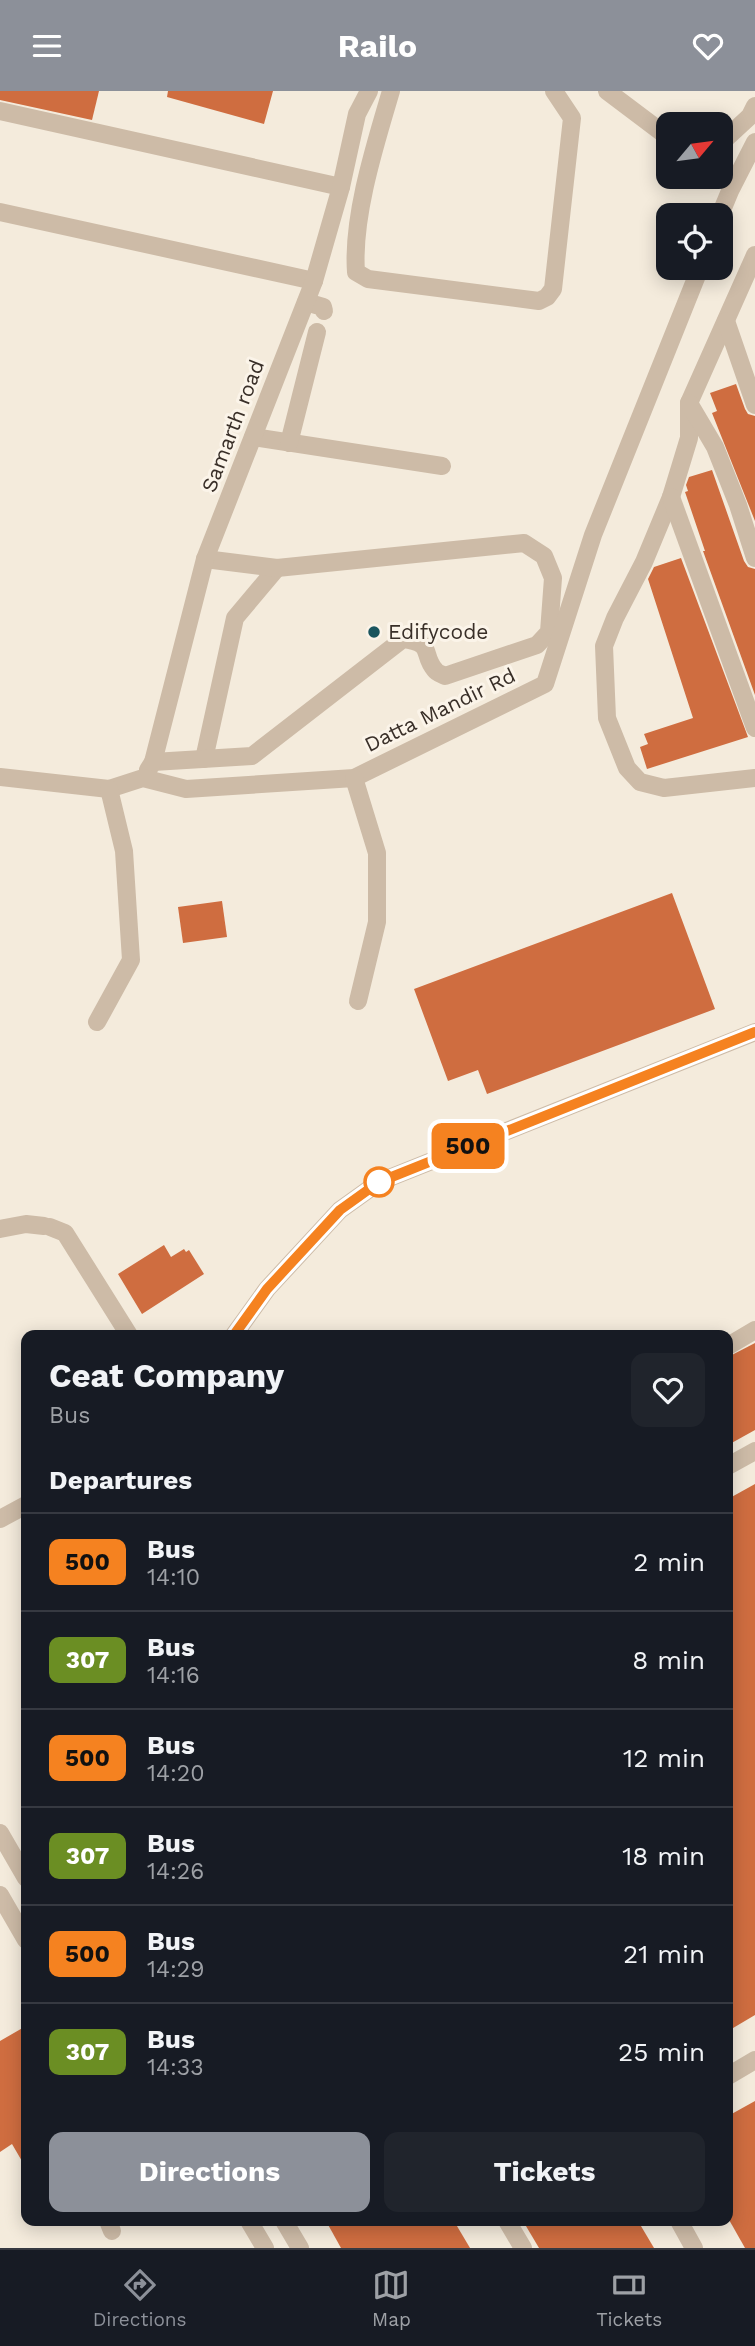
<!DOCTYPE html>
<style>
body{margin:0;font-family:"Work Sans",sans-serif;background:#20242c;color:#f1f3f6;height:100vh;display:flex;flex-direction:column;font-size:26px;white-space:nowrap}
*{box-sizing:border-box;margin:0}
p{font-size:23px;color:#9ea1a6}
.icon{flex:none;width:38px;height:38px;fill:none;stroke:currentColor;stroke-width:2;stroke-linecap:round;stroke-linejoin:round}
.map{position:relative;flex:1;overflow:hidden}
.details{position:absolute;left:21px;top:1239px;width:712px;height:896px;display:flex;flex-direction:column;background:#171b24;border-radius:14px;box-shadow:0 4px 18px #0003}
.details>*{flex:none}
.badge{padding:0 14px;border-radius:10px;font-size:24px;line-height:46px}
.needle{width:46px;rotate:61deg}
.tools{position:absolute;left:656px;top:21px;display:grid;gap:14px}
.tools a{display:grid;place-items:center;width:77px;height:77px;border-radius:14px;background:#171b24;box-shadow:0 4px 18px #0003;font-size:35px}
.map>.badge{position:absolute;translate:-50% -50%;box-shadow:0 0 0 4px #fff}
h2{padding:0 28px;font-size:26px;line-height:63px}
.round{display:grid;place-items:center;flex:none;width:74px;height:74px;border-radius:14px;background:#20242c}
.headline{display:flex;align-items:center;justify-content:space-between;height:119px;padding:0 28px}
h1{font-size:33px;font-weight:700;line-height:52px}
.button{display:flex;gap:14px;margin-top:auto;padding:14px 28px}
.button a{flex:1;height:80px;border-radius:14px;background:#8c9099;color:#fff;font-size:28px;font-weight:700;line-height:80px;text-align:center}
.button a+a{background:#20242c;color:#f1f3f6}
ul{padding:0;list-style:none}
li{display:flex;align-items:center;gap:21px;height:98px;padding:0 28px;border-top:2px solid #363941}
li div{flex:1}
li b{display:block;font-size:26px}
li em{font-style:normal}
li .badge{min-width:77px;font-weight:700;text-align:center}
header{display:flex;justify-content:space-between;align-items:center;height:91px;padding:0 28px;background:#8c9099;color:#fff;font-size:32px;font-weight:700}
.menu{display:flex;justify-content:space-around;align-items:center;height:98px;border-top:2px solid #363941;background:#171b24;font-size:19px;color:#9ea1a6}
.menu a{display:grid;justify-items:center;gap:4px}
.menu .on{color:#8c9099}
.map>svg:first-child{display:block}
.building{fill:#cf6d40}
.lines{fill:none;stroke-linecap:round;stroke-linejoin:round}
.minor{stroke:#cdbba7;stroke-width:18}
.line-casing{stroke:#fff;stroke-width:16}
.line{stroke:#f58220;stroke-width:10}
.poi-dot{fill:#1a555e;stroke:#fbf4e9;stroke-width:2.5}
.stop-dot{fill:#fff;stroke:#f58220;stroke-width:3.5}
.labels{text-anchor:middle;stroke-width:6;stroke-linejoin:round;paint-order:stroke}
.street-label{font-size:21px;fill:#392f28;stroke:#fbf4e9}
.poi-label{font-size:21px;fill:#392f28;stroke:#fbf4e9;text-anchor:start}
</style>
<header><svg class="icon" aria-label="menu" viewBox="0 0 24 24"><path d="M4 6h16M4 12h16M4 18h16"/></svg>Railo<svg class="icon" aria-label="heart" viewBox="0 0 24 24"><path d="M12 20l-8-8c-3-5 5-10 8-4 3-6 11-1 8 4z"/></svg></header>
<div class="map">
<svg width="755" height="2157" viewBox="0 0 755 2157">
<rect width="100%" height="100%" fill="#f4ebdc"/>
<!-- building -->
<g class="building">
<path d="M0 0H99L92 29 0 9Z"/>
<path d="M168 0H273L264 33 167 6Z"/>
<path d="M736 293 745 318 748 323 755 325V430L712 322 717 320 710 302Z"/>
<path d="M712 379 744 470 748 476 755 478V604L703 460H705L685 401 688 400 686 394 689 386Z"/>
<path d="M681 467 748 646 647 678 640 656 648 653 644 643 693 627 648 488 654 476Z"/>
<path d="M672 802 715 918 487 1003 478 979 448 990 414 898Z"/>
<path d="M222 810 227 846 183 852 178 816Z"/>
<path d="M164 1154 171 1166 184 1158 186 1161 189 1159 204 1183 142 1223 118 1183Z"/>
<path d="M755 1252V1339L728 1354V1266Z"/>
<path d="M755 1393V1924L728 1940V1408Z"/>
<path d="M26 1935V2077L12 2053 0 2061V1950Z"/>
<path d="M755 2010V2157H745L728 2127V2025Z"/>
<path d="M326 2130H454L470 2157H341Z"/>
<path d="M523 2130H638L654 2157H539Z"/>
</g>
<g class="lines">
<!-- minor -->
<g class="minor">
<path d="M391 0C375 54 352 126 356 181L368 188 539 210 547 206 553 198 572 27 554 0"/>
<path d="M607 0 668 46"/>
<path d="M0 20 341 96"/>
<path d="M721 52 750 25 755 15"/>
<path d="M0 121 314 190"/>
<path d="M720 124 730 100 755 51"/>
<path d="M755 164 689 312V347L671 406 644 471 615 527 604 555 607 627 627 677 640 691 664 697 755 687"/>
<path d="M306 211 323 216 324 220"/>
<path d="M726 230 755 314"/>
<path d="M689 312 715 356 738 414 755 467"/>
<path d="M253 346 442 375"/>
<path d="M289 352 317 241"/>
<path d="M671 406 755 637"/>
<path d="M204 668 235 527 277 477"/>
<path d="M153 671 252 665 403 548C435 552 421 563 435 579 437 582 441 583 445 585L537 554 549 541 553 487 544 465 524 452 277 477 205 468"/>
<path d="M148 679 153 671 205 468 314 190 341 96 357 23 369 0"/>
<path d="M0 686 109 698 143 687 186 698 354 687 545 593 593 444 700 177"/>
<path d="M354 687 377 762V831L358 910"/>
<path d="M97 931 131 869 124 760 109 698"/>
<path d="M50 1136 65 1142 129 1244"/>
<path d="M0 1138 26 1133 44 1135"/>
<path d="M234 1244 267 1198 340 1119 379 1091 755 941"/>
<path d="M728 1255 755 1239"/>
<path d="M728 1375 755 1360"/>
<path d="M0 1428 26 1414"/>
<path d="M0 1742 26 1787"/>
<path d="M0 1804 26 1849"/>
<path d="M728 1985 755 1969"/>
<path d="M108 2130 112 2140"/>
<path d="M249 2130 265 2157"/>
<path d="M284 2130 300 2157"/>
<path d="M507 2130 523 2157"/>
<path d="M679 2130 694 2157"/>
</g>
</g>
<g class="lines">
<!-- line casing -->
<g class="line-casing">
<path id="line" d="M234 1244 267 1198 340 1119 379 1091 755 941"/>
</g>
<!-- line -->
<use href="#line" class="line"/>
</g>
<!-- markers -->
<circle class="poi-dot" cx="374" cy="541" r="7"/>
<circle class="stop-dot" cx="379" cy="1091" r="14"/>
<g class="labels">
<!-- street labels -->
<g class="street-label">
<text transform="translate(233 335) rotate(-69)" y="7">Samarth road</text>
<text transform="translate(440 619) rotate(-26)" y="7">Datta Mandir Rd</text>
</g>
<!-- poi labels -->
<g class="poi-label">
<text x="388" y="548">Edifycode</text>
</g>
</g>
</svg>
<div class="tools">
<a><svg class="needle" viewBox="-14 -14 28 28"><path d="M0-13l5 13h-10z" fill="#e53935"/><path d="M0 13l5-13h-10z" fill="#9ea1a6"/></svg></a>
<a><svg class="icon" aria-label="locate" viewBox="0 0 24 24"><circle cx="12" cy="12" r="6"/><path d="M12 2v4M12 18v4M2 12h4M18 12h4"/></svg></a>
</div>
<b class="badge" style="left:468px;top:1055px;background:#f58220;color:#111">500</b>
<section class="details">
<div class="headline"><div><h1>Ceat Company</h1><p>Bus</p></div><a class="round"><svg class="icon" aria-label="heart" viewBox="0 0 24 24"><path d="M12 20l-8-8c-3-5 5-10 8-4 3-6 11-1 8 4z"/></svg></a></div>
<h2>Departures</h2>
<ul>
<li><span class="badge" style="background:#f58220;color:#111">500</span><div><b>Bus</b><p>14:10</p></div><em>2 min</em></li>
<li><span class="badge" style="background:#6b8e23;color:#fff">307</span><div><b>Bus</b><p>14:16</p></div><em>8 min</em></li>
<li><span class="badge" style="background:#f58220;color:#111">500</span><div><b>Bus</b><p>14:20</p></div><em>12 min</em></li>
<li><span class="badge" style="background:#6b8e23;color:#fff">307</span><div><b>Bus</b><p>14:26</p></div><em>18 min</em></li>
<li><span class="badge" style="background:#f58220;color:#111">500</span><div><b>Bus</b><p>14:29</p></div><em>21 min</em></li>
<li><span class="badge" style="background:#6b8e23;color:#fff">307</span><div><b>Bus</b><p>14:33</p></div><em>25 min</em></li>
</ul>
<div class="button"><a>Directions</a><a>Tickets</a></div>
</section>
</div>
<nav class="menu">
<a class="on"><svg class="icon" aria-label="directions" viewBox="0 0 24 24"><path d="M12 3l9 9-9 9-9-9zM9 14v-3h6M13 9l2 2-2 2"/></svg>Directions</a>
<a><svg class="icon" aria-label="map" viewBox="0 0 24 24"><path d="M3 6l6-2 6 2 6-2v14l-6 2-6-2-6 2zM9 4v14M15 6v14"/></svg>Map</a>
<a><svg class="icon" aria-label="tickets" viewBox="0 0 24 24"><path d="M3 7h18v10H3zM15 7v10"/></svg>Tickets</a>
</nav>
